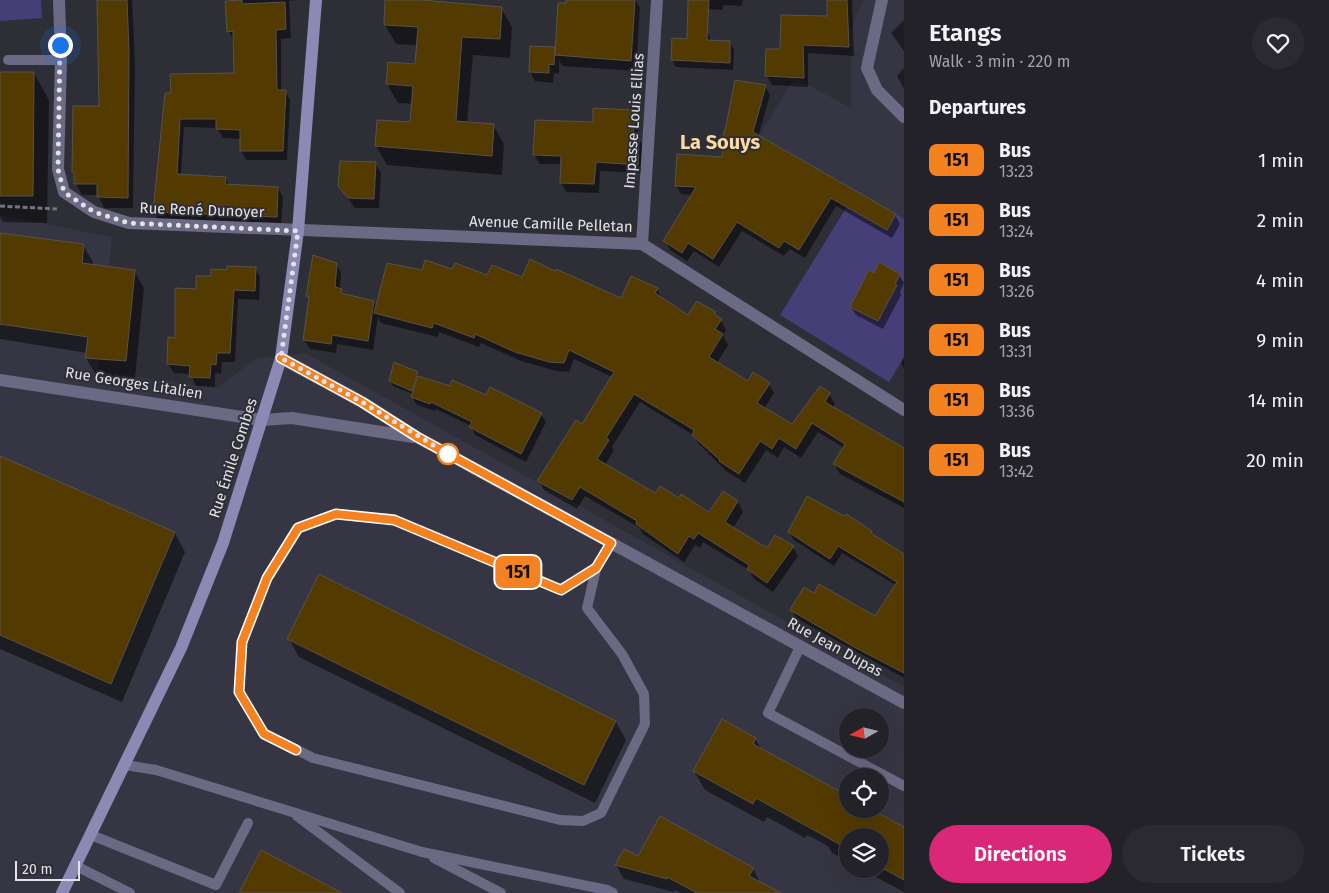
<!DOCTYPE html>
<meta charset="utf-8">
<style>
body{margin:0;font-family:"Fira Sans",sans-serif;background:#2a2a30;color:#f1f3f6;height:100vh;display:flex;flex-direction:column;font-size:19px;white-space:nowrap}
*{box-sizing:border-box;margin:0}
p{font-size:16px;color:#a2a4a8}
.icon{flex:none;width:28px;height:28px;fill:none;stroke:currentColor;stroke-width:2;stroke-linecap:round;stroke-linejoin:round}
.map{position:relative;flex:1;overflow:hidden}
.details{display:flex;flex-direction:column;background:#222228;width:425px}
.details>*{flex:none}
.badge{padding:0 10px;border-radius:8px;font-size:18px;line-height:32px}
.needle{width:32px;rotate:262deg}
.buttons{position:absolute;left:839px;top:708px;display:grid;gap:10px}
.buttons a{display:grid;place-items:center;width:50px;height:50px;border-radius:50%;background:#222228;box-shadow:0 5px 20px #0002,0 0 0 1px #3f3f45;font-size:25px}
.scale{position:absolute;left:15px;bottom:12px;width:65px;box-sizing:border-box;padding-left:5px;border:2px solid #e2e2e7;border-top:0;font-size:14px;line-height:18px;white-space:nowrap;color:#e2e2e7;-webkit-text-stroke:4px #2e2e36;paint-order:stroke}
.you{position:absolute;width:25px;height:25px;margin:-12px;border:4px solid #fff;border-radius:50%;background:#1a73e8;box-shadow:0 0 0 8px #1a73e833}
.map>.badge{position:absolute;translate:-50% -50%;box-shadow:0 0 0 2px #fff}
h2{padding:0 25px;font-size:19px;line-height:45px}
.round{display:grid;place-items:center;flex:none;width:52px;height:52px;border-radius:26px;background:#2a2a30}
.summary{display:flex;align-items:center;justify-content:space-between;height:85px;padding:0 25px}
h1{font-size:24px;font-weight:600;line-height:38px}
.button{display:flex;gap:10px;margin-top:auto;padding:10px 25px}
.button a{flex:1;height:58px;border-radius:30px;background:#db2777;color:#fff;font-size:20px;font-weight:600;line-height:58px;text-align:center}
.button a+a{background:#2a2a30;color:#f1f3f6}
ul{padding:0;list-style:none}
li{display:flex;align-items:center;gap:15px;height:60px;padding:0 25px}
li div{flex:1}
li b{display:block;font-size:19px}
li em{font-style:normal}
li .badge{min-width:55px;font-weight:700;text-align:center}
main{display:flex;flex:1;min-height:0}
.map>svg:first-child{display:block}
.built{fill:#363543;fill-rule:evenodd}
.green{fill:#463e77}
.shadow{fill:#0007}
.building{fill:#533a01;stroke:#57524a}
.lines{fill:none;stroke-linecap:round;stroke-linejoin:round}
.path{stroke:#74747b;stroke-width:3;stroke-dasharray:5 2.5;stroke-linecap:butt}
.lane{stroke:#6b6984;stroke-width:10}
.street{stroke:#6b6984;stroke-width:12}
.secondary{stroke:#8c89b4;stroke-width:12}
.line-casing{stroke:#fff;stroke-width:11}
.line{stroke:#f58220;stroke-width:8}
.walk{stroke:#e2e2e7;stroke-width:5;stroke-dasharray:0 9}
.stop-dot{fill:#fff;stroke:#f58220;stroke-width:2.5}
.labels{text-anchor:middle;stroke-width:4;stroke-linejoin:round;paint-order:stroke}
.street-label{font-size:15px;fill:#e2e2e7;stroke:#2e2e36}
.district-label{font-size:20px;font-weight:bold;fill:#fbdba3;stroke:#2e2e36}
</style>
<main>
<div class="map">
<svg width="904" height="893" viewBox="0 0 904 893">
<rect width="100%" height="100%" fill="#2e2e36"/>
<!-- built -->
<g class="built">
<path d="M863 0H904V220L759 135 795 78 851 108V31Z"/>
<path d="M0 215 112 237 98 371 217 388 257 358 305 353 904 687V893H0ZM848 716H880V749H848ZM848 776H880V809H848ZM848 836H880V869H848Z"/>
</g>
<!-- green -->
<g class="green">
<path d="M0 0H41L42 18 0 21Z"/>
<path d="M856 192 904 219V357L889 382 780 315Z"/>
</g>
<!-- shadow -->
<g class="shadow">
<path d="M98 0H132L135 63 133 208H104L98 195H82L76 184 73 172 101 107Z"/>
<path d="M225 0H296L289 1 291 38 281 39V91H285L290 100 287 160H246L241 151V139L223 138 217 128 184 127 181 175 225 178 230 186 278 188 283 197 281 225 159 221 154 212 172 94 235 74 234 40 228 31Z"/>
<path d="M386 0 501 8 512 27 510 58 473 55 467 123 493 125 504 144 502 175 387 165 376 146 411 124 413 104 398 103 387 84 416 65 417 45 396 44 385 25Z"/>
<path d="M567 0H636L640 8 636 71 562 66 559 60V74L554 73 553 83 535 81 530 72 554 48 556 53Z"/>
<path d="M699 0H743L742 6 723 5V10L704 9Z"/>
<path d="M828 0H852L854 56 808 53V87L772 85 767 76 781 50 828 17Z"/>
<path d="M904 20V51L891 33Z"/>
<path d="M707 30 711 41 730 42 734 50 733 70 676 67 672 59 688 40Z"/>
<path d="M904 68V89L897 76Z"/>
<path d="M0 73H34L49 100 47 223 3 222 0 217Z"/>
<path d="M765 86 770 95 758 137 895 215 900 224 892 238 836 206 805 258 790 249 784 256 742 231 719 267 694 251 687 261 670 250 665 241 692 195 681 194 676 185 724 159Z"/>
<path d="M634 112 639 120 638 138 644 147 642 173 600 171 599 193 566 192 561 183 562 164H540L534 155 594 124Z"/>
<path d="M375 163 381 173 379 208H355L339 186Z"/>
<path d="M0 234 83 245 93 262V266L134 271 144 288 135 378 96 375 86 358 87 353 0 339Z"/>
<path d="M336 264 341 273 340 290 344 295 374 302 377 308 423 271H453L523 278 556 273 621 299 657 289 662 299 688 316 721 320 726 330 723 335 728 345 717 363 748 382 769 384 774 393 764 409 792 425 820 388 829 394 835 404 832 409 904 449V508L840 474 834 464 844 448 818 432 801 458 784 447 778 458 766 450 745 483 726 471 699 444 693 435 640 402 612 447 614 450 605 465 656 495 679 500 710 514 723 493 738 502 743 512 733 528 768 548 793 547 798 556 773 592 754 579 749 570 703 542 700 548 695 545 684 562 643 534 640 528 585 496 577 509 544 490 539 481 582 425 612 377 574 359 569 372 556 371 521 361 481 343 479 347 439 332 438 337 381 323 378 317 373 350 337 344 336 353 310 349 304 340 310 299 308 296Z"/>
<path d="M255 268 260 277 259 300 238 299 235 362H222L221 374 215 373V387L196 386 191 374 174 373 168 364 197 290 213 277 228 271Z"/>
<path d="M874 274 899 275 904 283 900 292 901 295 883 329 856 315 851 307Z"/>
<path d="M904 358V369L901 363Z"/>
<path d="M417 373 420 377 541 414 546 422 526 462 475 435 471 426 436 409 435 411 417 405 412 397 413 394 393 386 390 381Z"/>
<path d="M0 457 175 533 185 552 122 702 0 649Z"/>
<path d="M789 532H871L875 537 904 555V590L842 553 834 566 794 540Z"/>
<path d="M792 610 904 634V678L796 618Z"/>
<path d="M289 639 616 722 626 740 595 803 299 657Z"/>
<path d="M755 739 762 750 848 809H868L904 828V892L861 869H880V836H848V861L832 853 828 846 807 835 805 838 767 817 764 822 705 790 694 771Z"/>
<path d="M638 857 753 868 765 893H681L675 890 674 892 624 879 616 865Z"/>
</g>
<!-- building -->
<g class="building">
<path d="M97 0H127L129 51 128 198 97 197V184H74V172H72L73 106H99Z"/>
<path d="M242 0V4L285 2 286 29 276 30 277 90H286L283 151H240V130L216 129V119H180L177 174 226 177 225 184 278 187 277 217 153 212 165 93H171L170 74 234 73 233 31 227 32 225 1Z"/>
<path d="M385 0H422L502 7 500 39 462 37 456 121 494 124 492 156 375 146 377 120 410 122 413 86 386 84 388 62 415 64 418 27 384 25Z"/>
<path d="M566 0H635L631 61 555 55 558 3H566Z"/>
<path d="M688 0H709L707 40 730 41V63L671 60 672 38 687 39Z"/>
<path d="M827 0H847L849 47 803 45 804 78 765 76 766 49H780L781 15 827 16Z"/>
<path d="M530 46 555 47 554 65 549 64V73L529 72Z"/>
<path d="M0 72H34L33 196H0Z"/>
<path d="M735 80 766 85 753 132 896 214 887 230 831 198 799 250 784 241 779 248 737 222 713 259 688 243 682 253 663 241 696 187 675 186 677 154 722 157 724 131H725Z"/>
<path d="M593 108 635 110 633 137H639L638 165 596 162 594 184 560 183 561 156 533 155 535 120 593 122Z"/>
<path d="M340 161 376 162 374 199 348 198 338 186Z"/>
<path d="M0 233 84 244 82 263 135 270 126 361 85 358 88 337 0 324Z"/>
<path d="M313 255 337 263 335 287 342 289 341 293 374 301 368 341 332 335 331 344 303 340 309 297 306 296Z"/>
<path d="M530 259 555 271 556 269 621 298 631 276 658 288 655 293 688 315 697 301 716 312 714 314 722 319 715 329 723 334 709 357 748 381 753 372 770 383 757 403 792 424 820 386 830 393 825 402 904 448V502L833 464 845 444 812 423 796 449 779 438 772 449 760 441 739 474 719 461 720 460 692 435 694 430 634 394 606 438 609 440 597 459 655 493 660 486 679 498 681 494 709 512 723 491 738 501 725 522 762 545 768 547 775 535 794 546 767 583 747 569 749 565 698 533 694 539 689 536 678 554 636 524 637 521 580 487 572 500 537 481 576 420 582 424 614 372 569 350 564 363 549 362 515 352 475 334 474 338 434 323 432 328 374 313 387 263 422 270 425 260 452 269 455 263 487 275 492 265 522 277Z"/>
<path d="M879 262 900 274 895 284 897 285 878 321 850 307 869 270 874 273Z"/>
<path d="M227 266 256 267 255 291 234 290 230 353H217L216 365 211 364 210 378 189 377 190 366 167 364 168 337 175 338V288L196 289V276H211V269L227 270Z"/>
<path d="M394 362 418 372 412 391 389 381Z"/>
<path d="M418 376 450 386 452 380 486 395 490 387 542 413 521 454 469 427 472 422 431 402 430 404 411 397Z"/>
<path d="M0 456 175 532 111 684 0 635Z"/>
<path d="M807 496 844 516 846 514 872 531 871 533 904 554V673L854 647 790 610 804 587 814 593 819 584 875 616 897 582 838 546 830 559 788 532Z"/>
<path d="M319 574 616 721 584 785 287 639Z"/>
<path d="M722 719 756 738 753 744 848 796V809H871L904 827V880L880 867V836H848V849L756 798 753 804 693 771Z"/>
<path d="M660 816 754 868 749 876 781 893H697L667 877V879L615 865 624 849 638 856Z"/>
<path d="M261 850 342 893H239Z"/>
</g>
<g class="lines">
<!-- path -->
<path class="path" d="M0 206 57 209"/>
<!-- lane -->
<g class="lane">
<path d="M8 60H61"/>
<path d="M596 569 587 608 622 654 644 694 645 724 601 813 583 821 560 820 313 758 264 733 239 692 242 642 267 578 298 528 336 514 394 519 561 589 596 569 611 543"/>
<path d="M800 647 768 713 904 786"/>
<path d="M125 765 156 770 422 852 607 890 613 893"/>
<path d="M297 816 400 893"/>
<path d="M91 835 216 885 248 823"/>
<path d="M434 858 501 893"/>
<path d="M76 866 130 893"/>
</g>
<!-- street -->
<g class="street">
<path d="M59 0 61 60 58 169 64 192 94 212 129 223 642 244 904 410"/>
<path d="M882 0 867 68 877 90 904 117"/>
<path d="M642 244 657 0"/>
<path d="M281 358 362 402 417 437 904 703"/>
<path d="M0 380 262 420 292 418 413 437"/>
</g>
<!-- secondary -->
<path class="secondary" d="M62 893 181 648 223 543 281 358 298 231 316 0"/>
</g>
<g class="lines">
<!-- line casing -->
<g class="line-casing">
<path id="line" d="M281 358 362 402 417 437 611 543 596 568 561 590 394 520 336 514 298 528 267 578 242 642 239 692 264 734 296 750"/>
</g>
<!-- line -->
<use href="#line" class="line"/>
<!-- walk -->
<path class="walk" d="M60 45 58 169 64 192 94 212 129 223 298 231 281 358 362 402 448 454"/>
</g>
<!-- markers -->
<circle class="stop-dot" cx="448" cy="454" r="10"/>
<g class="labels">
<!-- street labels -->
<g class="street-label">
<text transform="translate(634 121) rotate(-86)" y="5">Impasse Louis Ellias</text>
<text transform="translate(202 210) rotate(2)" y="5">Rue René Dunoyer</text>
<text transform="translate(551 224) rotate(2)" y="5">Avenue Camille Pelletan</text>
<text transform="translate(134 383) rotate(9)" y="5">Rue Georges Litalien</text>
<text transform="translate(233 458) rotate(-72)" y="5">Rue Émile Combes</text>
<text transform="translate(835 647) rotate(29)" y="5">Rue Jean Dupas</text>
</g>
<!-- district labels -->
<g class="district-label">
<text x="720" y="149">La Souys</text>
</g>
</g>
</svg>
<div class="buttons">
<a><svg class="needle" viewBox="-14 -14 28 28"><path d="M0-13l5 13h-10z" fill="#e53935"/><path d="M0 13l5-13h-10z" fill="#a2a4a8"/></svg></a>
<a><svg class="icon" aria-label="locate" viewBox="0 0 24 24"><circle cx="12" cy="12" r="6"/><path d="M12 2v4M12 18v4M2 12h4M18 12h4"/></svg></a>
<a><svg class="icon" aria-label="layers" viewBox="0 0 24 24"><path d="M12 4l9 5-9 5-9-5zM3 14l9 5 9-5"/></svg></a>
</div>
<div class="scale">20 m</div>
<div class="you" style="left:60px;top:45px"></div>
<b class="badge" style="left:518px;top:572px;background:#f58220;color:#111">151</b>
</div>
<section class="details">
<div class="summary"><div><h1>Etangs</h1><p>Walk · 3 min · 220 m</p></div><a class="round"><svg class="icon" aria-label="heart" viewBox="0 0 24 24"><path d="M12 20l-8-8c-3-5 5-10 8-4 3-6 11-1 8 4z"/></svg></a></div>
<h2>Departures</h2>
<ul>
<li><span class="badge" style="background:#f58220;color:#111">151</span><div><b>Bus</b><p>13:23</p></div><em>1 min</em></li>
<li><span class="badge" style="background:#f58220;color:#111">151</span><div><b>Bus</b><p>13:24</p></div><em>2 min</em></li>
<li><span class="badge" style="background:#f58220;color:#111">151</span><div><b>Bus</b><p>13:26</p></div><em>4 min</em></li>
<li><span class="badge" style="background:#f58220;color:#111">151</span><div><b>Bus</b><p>13:31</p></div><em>9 min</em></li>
<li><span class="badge" style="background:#f58220;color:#111">151</span><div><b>Bus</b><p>13:36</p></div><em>14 min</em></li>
<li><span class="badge" style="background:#f58220;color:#111">151</span><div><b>Bus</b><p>13:42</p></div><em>20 min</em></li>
</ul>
<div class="button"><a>Directions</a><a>Tickets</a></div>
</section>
</main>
